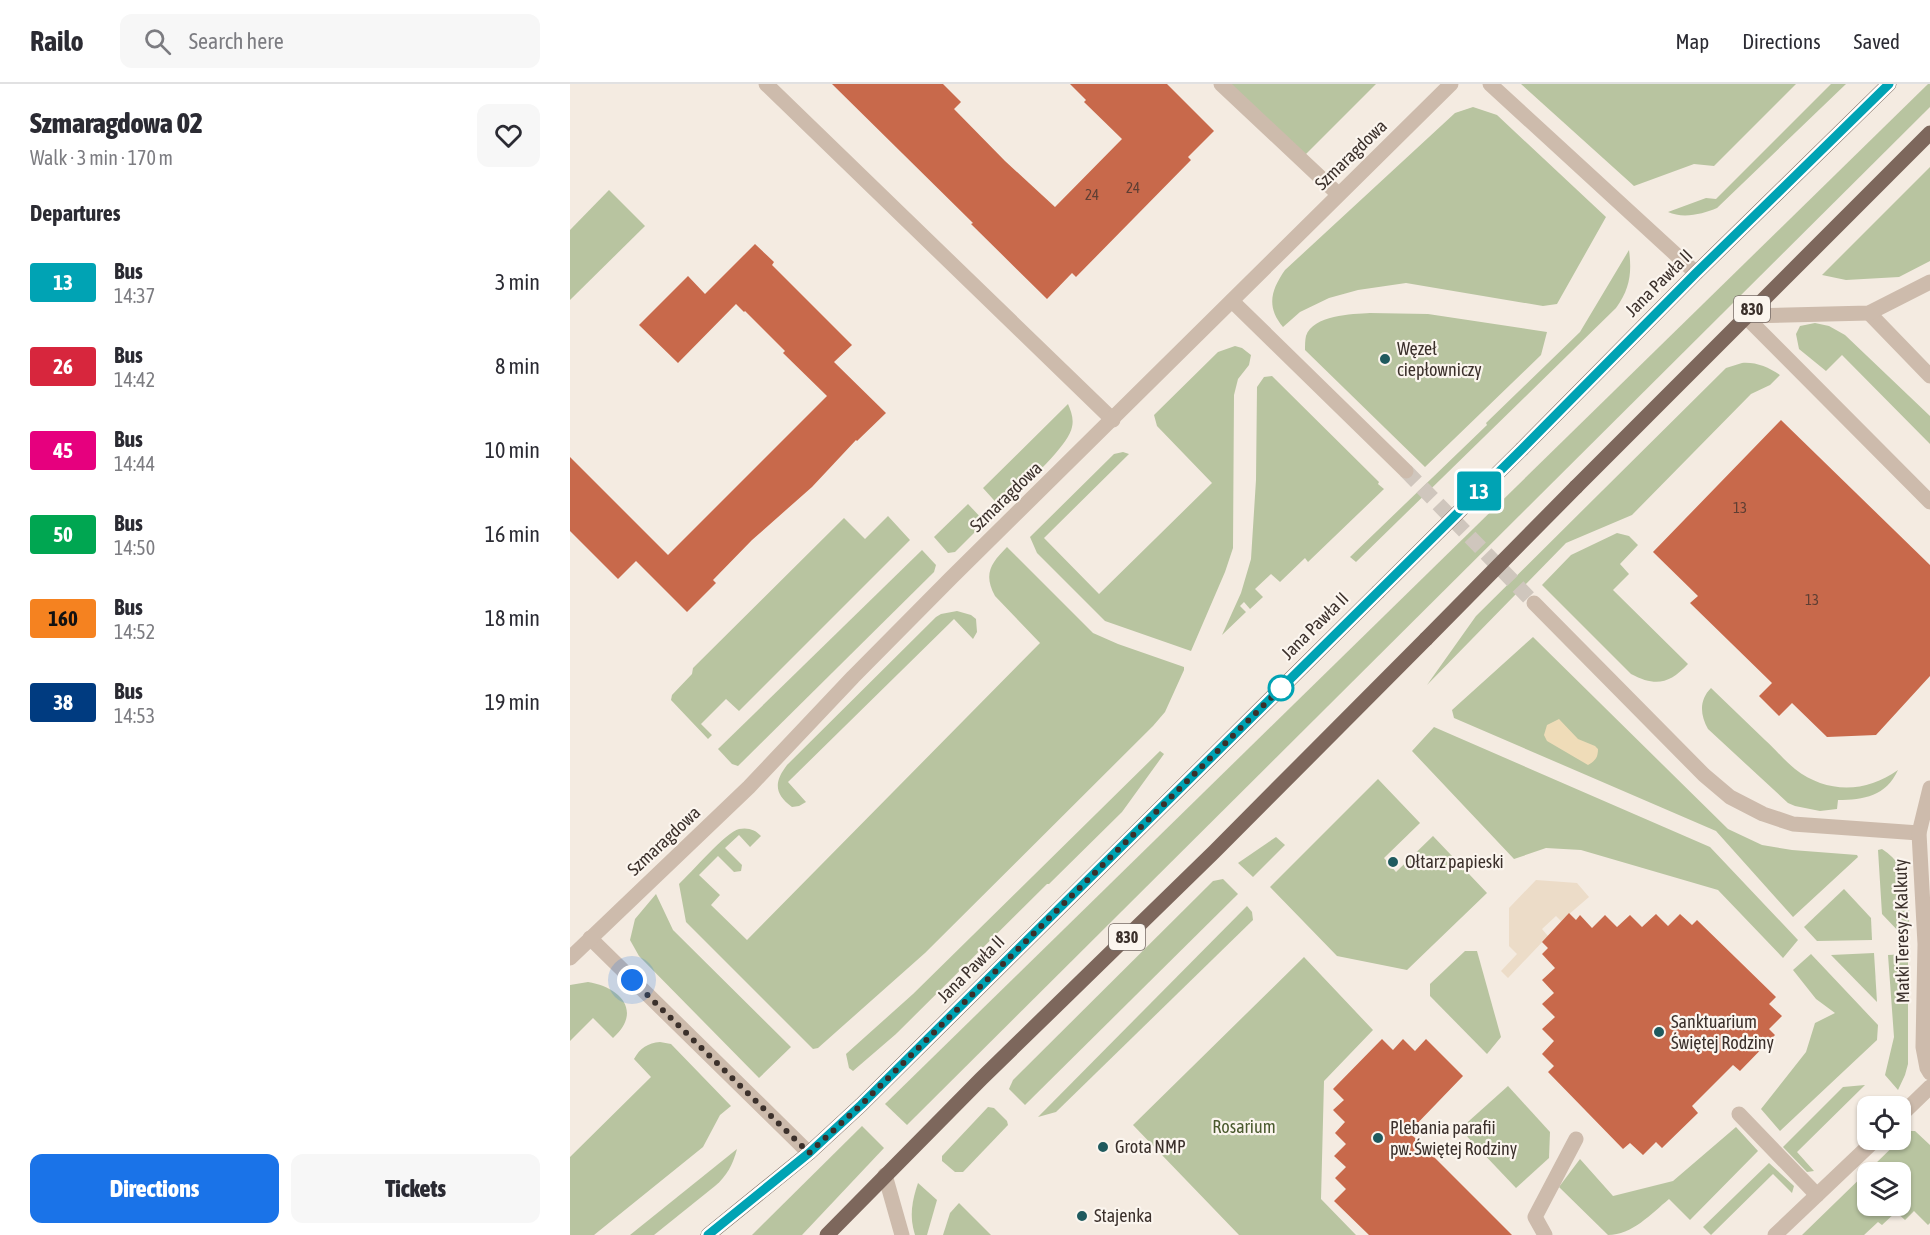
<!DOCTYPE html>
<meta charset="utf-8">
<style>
body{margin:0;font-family:"Asap Condensed",sans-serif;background:#f7f7f7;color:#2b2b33;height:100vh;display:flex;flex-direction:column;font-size:22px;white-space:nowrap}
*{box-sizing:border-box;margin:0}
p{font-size:20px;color:#7c7c81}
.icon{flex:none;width:33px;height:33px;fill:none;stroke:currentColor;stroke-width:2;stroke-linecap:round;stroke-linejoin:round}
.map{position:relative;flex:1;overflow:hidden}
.sheet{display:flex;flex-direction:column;background:#fff;width:570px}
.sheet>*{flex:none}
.badge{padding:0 12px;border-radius:4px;font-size:21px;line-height:39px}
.tools{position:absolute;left:1287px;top:1012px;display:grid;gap:12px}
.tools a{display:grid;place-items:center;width:54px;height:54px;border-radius:12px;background:#fff;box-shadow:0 2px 4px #0004;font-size:30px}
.you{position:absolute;width:30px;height:30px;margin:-15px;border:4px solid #fff;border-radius:50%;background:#1a73e8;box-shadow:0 0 0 9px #1a73e833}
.map>.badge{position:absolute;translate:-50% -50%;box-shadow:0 0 0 3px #fff}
h2{padding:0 30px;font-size:22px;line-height:54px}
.round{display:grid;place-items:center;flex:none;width:63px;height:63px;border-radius:12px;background:#f7f7f7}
.head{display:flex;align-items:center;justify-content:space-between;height:102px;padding:0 30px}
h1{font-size:28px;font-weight:800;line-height:45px}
.cta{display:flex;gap:12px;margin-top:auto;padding:12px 30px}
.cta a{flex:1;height:69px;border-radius:12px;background:#1a73e8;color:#fff;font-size:24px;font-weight:800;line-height:69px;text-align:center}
.cta a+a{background:#f7f7f7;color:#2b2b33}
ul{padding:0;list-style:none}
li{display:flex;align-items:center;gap:18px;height:84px;padding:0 30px}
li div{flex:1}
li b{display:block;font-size:22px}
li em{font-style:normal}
li .badge{min-width:66px;font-weight:700;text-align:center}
header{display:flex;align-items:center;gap:36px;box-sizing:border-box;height:84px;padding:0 30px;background:#fff;border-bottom:2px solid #e1e1e2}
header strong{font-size:28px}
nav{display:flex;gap:33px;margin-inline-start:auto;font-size:21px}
.search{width:420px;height:54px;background:#f7f7f7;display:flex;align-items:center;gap:15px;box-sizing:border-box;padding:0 21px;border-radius:12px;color:#7c7c81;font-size:22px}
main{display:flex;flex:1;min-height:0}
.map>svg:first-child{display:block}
.green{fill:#b8c4a0;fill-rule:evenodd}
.sand{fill:#efdcb8}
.plaza{fill:#ecdcc8}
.building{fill:#c8694b}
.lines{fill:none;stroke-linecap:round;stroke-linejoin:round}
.minor-tunnel{stroke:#cfc6bd;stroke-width:15;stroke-dasharray:15 8;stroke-linecap:butt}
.minor{stroke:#cdbbac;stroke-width:15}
.major{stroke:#7d675c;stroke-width:15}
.major-bridge{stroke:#7d675c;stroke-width:15}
.line-casing{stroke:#fff;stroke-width:14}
.line{stroke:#00a3b4;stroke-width:9}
.walk{stroke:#3b302b;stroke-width:6;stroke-dasharray:0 10.8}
.poi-dot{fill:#1f5a5e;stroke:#fbf5ee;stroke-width:2}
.stop-dot{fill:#fff;stroke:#00a3b4;stroke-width:3}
.labels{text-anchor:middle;stroke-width:4.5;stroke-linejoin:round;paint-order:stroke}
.number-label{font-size:15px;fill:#5e3e33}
.shield{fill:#fbf5ee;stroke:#756b66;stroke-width:1.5}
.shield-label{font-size:16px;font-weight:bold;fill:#3b302b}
.street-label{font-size:18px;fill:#3b302b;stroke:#fbf5ee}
.poi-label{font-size:18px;fill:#3b302b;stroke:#fbf5ee;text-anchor:start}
.park-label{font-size:18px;fill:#4a5a2e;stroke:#fbf5ee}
</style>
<header>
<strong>Railo</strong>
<div class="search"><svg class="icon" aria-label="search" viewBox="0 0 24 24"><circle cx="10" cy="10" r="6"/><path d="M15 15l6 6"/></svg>Search here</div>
<nav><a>Map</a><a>Directions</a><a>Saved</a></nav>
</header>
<main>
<section class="sheet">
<div class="head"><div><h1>Szmaragdowa 02</h1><p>Walk · 3 min · 170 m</p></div><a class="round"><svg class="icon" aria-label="heart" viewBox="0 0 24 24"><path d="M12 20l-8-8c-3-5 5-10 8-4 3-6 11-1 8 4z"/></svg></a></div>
<h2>Departures</h2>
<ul>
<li><span class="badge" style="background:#00a3b4;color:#fff">13</span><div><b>Bus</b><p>14:37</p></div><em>3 min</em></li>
<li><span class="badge" style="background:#d7263d;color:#fff">26</span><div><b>Bus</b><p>14:42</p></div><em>8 min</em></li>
<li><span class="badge" style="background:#e6007e;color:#fff">45</span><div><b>Bus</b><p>14:44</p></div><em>10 min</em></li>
<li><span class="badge" style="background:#00a651;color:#fff">50</span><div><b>Bus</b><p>14:50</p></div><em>16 min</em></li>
<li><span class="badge" style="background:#f58220;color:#111">160</span><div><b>Bus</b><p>14:52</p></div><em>18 min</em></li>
<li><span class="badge" style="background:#003b80;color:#fff">38</span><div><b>Bus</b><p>14:53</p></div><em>19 min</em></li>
</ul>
<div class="cta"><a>Directions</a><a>Tickets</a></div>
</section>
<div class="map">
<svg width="1360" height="1151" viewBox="0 0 1360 1151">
<rect width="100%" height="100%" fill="#f4ebe1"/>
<!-- green -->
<g class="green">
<path d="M651 0H806L731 75Z"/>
<path d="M951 0H1226L1144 82 1124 80 1064 102Z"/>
<path d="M1261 0H1276L1147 124C1133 130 1113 135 1098 128L1136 114 1146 115Z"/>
<path d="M1358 0H1360V23L337 1041 315 1020Z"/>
<path d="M903 23 927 31 1036 133 987 220 973 222 836 199 788 206 759 214 730 228 713 243C696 223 701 206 715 186L885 29Z"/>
<path d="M1360 83V177L1329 193 1276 196 1252 191Z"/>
<path d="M39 106 75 142 0 216V146Z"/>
<path d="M1059 166C1062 189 1060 205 1046 224L786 478 780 473 917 341 916 339 1010 248Z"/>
<path d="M800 229 858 230 977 248 971 271 855 383 735 266C735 262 735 256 736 252 743 231 782 230 800 229Z"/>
<path d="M1245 239 1259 242 1275 251 1360 332V360L1272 271 1256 287 1229 265 1226 250 1230 242Z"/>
<path d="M665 262 672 264 681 271 679 281 668 295 664 311 663 464 655 488 621 567 535 537 467 469 460 453 544 370 553 368 559 370 474 454 529 510 642 399 587 342 584 331 648 268Z"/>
<path d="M1172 279C1186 278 1198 283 1210 291L1200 301 1181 310 1062 431 996 459 857 601 906 532 1156 284Z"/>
<path d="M702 292 809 398 808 400 814 405 738 478 735 474 710 498 701 490 685 505 693 513 680 525 674 518 670 522 676 528 652 551 671 509 681 475 686 396 687 303 694 293Z"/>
<path d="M498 320C501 327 504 335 502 343 498 364 447 407 431 424L413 404Z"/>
<path d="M398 420 415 438 385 468 378 469 364 453Z"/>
<path d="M318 432 340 456 169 627 156 615 131 640 142 651 138 655 101 616 102 611 122 590 123 584 274 434 295 455Z"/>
<path d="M1047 449 1059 452 1068 461 1050 480 1059 490 1043 506 1118 580C1099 600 1086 603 1061 590L972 501 1001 471Z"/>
<path d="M437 463 523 549 548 560 614 583V586L595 628 583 642 355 869 248 964 243 965 116 838 109 800C121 789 156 748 169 745 178 743 186 746 191 752L180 763 169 751 155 764 172 781 171 787 164 788 148 772 129 791 150 811 141 821 177 856 470 559 425 512C413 490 421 479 437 463Z"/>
<path d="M352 466 366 481 364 488 168 682 162 680 148 665Z"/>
<path d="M387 527 401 531 406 535 407 548 403 555 384 535 218 698 236 718 229 722 222 723C204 710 204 698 217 681L366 533 371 530Z"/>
<path d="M963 553 1158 745 1192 761 1222 766 1287 771 1288 773 1223 833 1146 747 884 634 882 626Z"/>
<path d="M1141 604C1159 621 1177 639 1195 656 1205 665 1214 676 1225 685 1257 710 1296 709 1328 686 1316 712 1294 716 1268 716L1267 725 1250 727 1225 722 1218 719 1138 645C1130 631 1129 616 1141 604Z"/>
<path d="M864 643 1140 763 1228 856 1213 874 1148 806 1011 766 976 764 944 775 842 667Z"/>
<path d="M590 667 594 670 552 728 479 800H477L326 950 283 987 279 984 276 970 343 910Z"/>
<path d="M808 695 850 739 814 774 826 788 863 752 917 809 837 886 767 872 700 803Z"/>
<path d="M706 753 715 761 683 793 668 779Z"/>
<path d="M1312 765C1344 786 1339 816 1339 849L1331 850 1312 830 1308 766Z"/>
<path d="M653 795 668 810 455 1021 439 1005 443 996 643 797Z"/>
<path d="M1274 805 1301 834 1302 856 1247 857 1234 843Z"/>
<path d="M86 810 103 846 221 963 189 994 69 872 60 856 65 835Z"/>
<path d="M677 822 682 828 683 836 486 1028 468 1033Z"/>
<path d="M895 867H907L931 953 917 970 860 912V900Z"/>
<path d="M1304 869 1307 918 1261 871Z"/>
<path d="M1241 870 1308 941 1307 956 1210 1047 1191 1025 1236 968 1245 939 1265 929 1246 915 1223 886Z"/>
<path d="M1338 870V980L1335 991 1328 1006 1315 991 1324 953 1318 871Z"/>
<path d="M734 873 803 946 754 997 751 1115 786 1151H669L563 1041Z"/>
<path d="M18 898C50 903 73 927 43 954L23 934 0 957V901Z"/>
<path d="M90 958 101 960 161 1022 150 1031 133 1063 24 1151H0V1073L81 993 64 975C70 964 78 959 90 958Z"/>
<path d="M1295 1001 1227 1068 1244 1087 1237 1088 1213 1063 1273 1003Z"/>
<path d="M938 1002 980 1048 979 1074 946 1104 890 1045Z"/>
<path d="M418 1023 424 1024 437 1037 438 1041 393 1088H385L372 1077V1072Z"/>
<path d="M292 1042 314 1064 232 1151H182Z"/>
<path d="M1166 1043 1188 1067 1120 1136 1099 1115C1081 1130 1062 1151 1038 1151L989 1103 1010 1075 1043 1112 1103 1097Z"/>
<path d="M1339 1047H1345L1360 1061V1139L1358 1141 1344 1127 1335 1136 1326 1128 1312 1141 1308 1138 1294 1151H1232ZM1298 1089H1330V1122H1298Z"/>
<path d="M167 1065C163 1080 157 1092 145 1102L84 1151H60Z"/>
<path d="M1199 1079 1224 1102 1222 1109 1203 1090 1141 1151 1133 1143Z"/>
<path d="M348 1099 367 1116 357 1151H345C339 1132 342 1117 348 1099Z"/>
<path d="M389 1119 421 1151H373L380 1129Z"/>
</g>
<!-- sand -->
<path class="sand" d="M989 635 1008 655 1025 662 1028 665C1028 674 1025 677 1018 681L977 657 974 651 977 641Z"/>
<!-- plaza -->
<path class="plaza" d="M966 796 1007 799 1019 813 991 837 986 832 972 845 978 852 938 894 931 887 947 870 939 862V824Z"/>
<!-- building -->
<g class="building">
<path d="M262 0H373L391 18 384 25 435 77 485 123 552 55 514 18 516 16 500 0H597L644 47 618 73 621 76 506 193 502 189 477 215 401 140 403 139Z"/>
<path d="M185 160 204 178 202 181 282 261 264 278 316 329 287 357 286 356 242 403 182 456 143 496 146 499 117 528 66 477 48 495 0 447V373L98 471 257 312 213 269 215 267 175 227 174 228 166 220 108 279 69 241 118 192 135 210Z"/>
<path d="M1211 336 1360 481V592L1306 651 1257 653 1222 619 1209 632 1189 612 1202 599 1120 519 1128 512 1083 468Z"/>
<path d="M999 829 1006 836 1010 831 1022 844 1035 831 1047 843 1060 831 1072 843 1086 830 1098 842 1110 830 1122 841 1127 836 1206 913 1199 920 1212 932 1199 945 1205 951 1170 987 1163 981 1122 1022 1128 1029 1092 1064 1086 1058 1073 1071 1060 1059 1053 1065 978 988 984 982 972 970 984 957 972 945 985 933 972 920 984 909 972 896 985 884 972 870 978 864 972 858Z"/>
<path d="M812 955 823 966 833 955 845 967 856 955 893 992 839 1048 942 1151H799L764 1117 776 1105 765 1094 776 1083 764 1072 776 1060 765 1049 775 1038 763 1026 774 1016 763 1005Z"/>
</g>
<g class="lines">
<!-- minor-tunnel -->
<path class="minor-tunnel" d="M836 387 964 519"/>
<!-- minor -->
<g class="minor">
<path d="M196 0 543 336"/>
<path d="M651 0 768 110"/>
<path d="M920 0 1126 189"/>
<path d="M662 217 836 387"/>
<path d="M1299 229 1360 292"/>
<path d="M1175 232 1360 418"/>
<path d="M1175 232 1299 229 1360 198"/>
<path d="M964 519 1134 691 1160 713 1193 730 1223 740 1349 749"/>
<path d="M1360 704 1349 749 1355 860 1353 963 1357 984 1360 989"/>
<path d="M20 854 239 1069"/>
<path d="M0 874 179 703 283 593 381 494 881 0"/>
<path d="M1169 1030 1247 1111"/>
<path d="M1330 1032 1360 1003"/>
<path d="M315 1091 332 1151"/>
<path d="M975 1151 965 1133 1006 1055"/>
<path d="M1205 1151 1305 1056"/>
</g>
<!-- major -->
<g class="major">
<path d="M952 365 1126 189 1319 0"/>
<path d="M1006 403 1360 49"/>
<path d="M138 1151 239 1069 291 1021 808 508"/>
<path d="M257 1151 411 995 644 768 856 555"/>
</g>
<!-- major-bridge -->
<g class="major-bridge">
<path d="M808 508 952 365"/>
<path d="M856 555 1006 403"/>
</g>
</g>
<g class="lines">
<!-- line casing -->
<g class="line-casing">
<path id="line" d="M138 1151 239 1069 291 1021 952 365 1126 189 1319 0"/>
</g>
<!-- line -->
<use href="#line" class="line"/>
<!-- walk -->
<path class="walk" d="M62 896 239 1069 291 1021 711 604"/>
</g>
<!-- markers -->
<g class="poi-dot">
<circle cx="815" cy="275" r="6"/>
<circle cx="823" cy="778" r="6"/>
<circle cx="1089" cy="948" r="6"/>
<circle cx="808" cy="1054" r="6"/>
<circle cx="533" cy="1063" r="6"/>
<circle cx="512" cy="1132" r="6"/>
</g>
<circle class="stop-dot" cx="711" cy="604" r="12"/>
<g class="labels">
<!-- number labels -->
<g class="number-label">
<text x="563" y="109">24</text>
<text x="522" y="116">24</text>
<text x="1170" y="429">13</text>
<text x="1242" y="521">13</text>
</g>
<!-- shield labels -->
<g class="shield">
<rect x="1164" y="212" width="36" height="26" rx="4.5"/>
<rect x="539" y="840" width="36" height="26" rx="4.5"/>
</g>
<g class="shield-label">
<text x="1182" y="231">830</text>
<text x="557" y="859">830</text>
</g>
<!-- street labels -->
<g class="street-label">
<text transform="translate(781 71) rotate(-44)" y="6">Szmaragdowa</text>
<text transform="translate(1089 199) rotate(-45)" y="6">Jana Pawła II</text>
<text transform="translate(436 413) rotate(-44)" y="6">Szmaragdowa</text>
<text transform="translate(745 542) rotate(-45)" y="6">Jana Pawła II</text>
<text transform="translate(94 757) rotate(-43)" y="6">Szmaragdowa</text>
<text transform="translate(1332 847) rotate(-91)" y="6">Matki Teresy z Kalkuty</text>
<text transform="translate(401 885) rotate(-45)" y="6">Jana Pawła II</text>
</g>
<!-- poi labels -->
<g class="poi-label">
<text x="827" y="271">Węzeł<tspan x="827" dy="21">ciepłowniczy</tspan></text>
<text x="835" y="784">Ołtarz papieski</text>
<text x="1101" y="944">Sanktuarium<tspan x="1101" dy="21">Świętej Rodziny</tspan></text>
<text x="820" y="1050">Plebania parafii<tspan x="820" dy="21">pw. Świętej Rodziny</tspan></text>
<text x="545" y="1069">Grota NMP</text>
<text x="524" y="1138">Stajenka</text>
</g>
<!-- park labels -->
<g class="park-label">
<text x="674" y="1049">Rosarium</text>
</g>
</g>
</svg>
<div class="tools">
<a><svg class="icon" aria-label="locate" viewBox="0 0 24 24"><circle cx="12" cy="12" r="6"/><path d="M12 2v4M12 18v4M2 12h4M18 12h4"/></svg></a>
<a><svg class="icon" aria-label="layers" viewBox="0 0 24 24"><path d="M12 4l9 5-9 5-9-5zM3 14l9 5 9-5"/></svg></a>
</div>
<div class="you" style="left:62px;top:896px"></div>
<b class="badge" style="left:909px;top:407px;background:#00a3b4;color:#fff">13</b>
</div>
</main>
